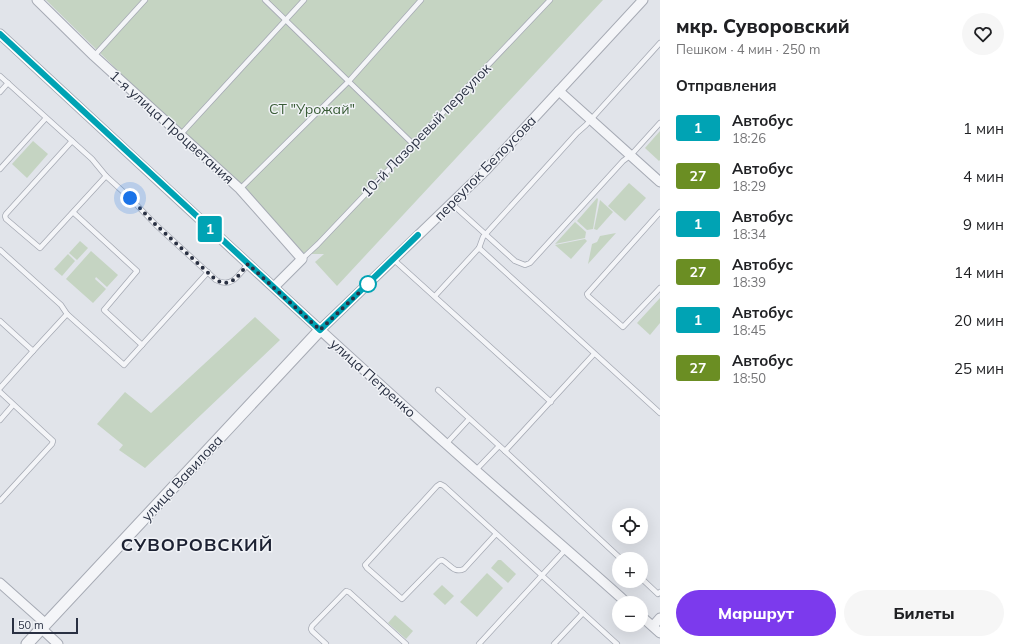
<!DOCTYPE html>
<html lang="ru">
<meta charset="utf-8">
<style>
body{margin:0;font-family:Mulish,sans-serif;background:#f6f6f6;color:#202124;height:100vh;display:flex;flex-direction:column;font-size:15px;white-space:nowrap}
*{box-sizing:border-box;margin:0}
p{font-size:13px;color:#757577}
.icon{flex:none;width:22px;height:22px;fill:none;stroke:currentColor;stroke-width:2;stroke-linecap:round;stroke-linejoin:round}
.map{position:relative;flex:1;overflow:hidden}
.drawer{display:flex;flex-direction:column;background:#fff;width:360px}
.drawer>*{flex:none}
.badge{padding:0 8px;border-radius:3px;font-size:14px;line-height:26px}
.controls{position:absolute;left:612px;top:508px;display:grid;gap:8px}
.controls a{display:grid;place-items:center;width:36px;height:36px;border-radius:50%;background:#fff;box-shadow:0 4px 16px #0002;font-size:20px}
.scale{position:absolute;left:12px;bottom:10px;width:66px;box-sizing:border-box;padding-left:4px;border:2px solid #293042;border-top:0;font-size:11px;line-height:14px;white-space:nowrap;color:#293042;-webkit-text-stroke:3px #f1f3f7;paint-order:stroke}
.you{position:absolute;width:20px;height:20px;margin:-10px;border:3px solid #fff;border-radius:50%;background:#1a73e8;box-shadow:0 0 0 6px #1a73e833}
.map>.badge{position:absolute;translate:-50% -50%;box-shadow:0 0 0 2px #fff}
h2{padding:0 16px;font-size:15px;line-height:36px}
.round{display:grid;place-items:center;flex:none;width:42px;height:42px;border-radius:21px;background:#f6f6f6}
.headline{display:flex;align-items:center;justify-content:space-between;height:68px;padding:0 16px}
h1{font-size:19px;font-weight:800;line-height:30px}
.action{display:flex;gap:8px;margin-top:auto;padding:8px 16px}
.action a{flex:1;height:46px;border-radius:24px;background:#7c3aed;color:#fff;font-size:16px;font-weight:800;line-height:46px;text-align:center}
.action a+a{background:#f6f6f6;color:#202124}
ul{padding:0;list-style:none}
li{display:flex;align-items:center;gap:12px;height:48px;padding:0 16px}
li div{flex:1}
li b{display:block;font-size:15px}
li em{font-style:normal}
li .badge{min-width:44px;font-weight:700;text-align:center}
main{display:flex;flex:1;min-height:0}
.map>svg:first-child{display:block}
.green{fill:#c5d4c2}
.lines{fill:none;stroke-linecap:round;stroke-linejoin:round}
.service-casing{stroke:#a6aab4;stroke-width:6}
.minor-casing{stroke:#a6aab4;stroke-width:11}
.tertiary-casing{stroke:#a6aab4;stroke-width:13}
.service{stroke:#f4f5f8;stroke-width:4.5}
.minor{stroke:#f4f5f8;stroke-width:9}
.tertiary{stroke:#f4f5f8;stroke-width:11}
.line-casing{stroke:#fff;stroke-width:9}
.line{stroke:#00a3b4;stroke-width:6}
.walk{stroke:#293042;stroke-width:4;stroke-dasharray:0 7.2}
.stop-dot{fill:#fff;stroke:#00a3b4;stroke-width:2}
.labels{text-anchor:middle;stroke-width:3;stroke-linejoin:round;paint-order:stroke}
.park-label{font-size:14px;fill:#3a5d37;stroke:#f1f3f7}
.street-label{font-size:14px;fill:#293042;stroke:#f1f3f7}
.district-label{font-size:18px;font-weight:bold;letter-spacing:1px;fill:#1c2132;stroke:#f1f3f7}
</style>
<main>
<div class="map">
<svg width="660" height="644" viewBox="0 0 660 644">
<rect width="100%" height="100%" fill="#e1e4ea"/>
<!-- green -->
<g class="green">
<path d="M46 0H603L337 286 315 262 324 254H305Z"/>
<path d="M660 131V160L659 161 645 148Z"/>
<path d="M33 141 48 154 27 178 12 164Z"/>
<path d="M629 183 646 198 625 221 608 206Z"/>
<path d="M597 198 598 199 593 229 587 230 577 221Z"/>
<path d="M600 200 613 212 597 230 594 229Z"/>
<path d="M575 222 586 232 585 238 555 244Z"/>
<path d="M616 233 588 264 592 244 597 242 600 236Z"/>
<path d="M585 239 587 241 571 259 555 245Z"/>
<path d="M80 241 88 248 77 260 69 253Z"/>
<path d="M91 251 118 275 107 287 96 277 95 279 106 289 93 303 66 279Z"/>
<path d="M68 254 75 261 62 276 54 269Z"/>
<path d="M660 298V323L650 335 637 323Z"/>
<path d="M255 317 280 340 145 468 119 450 123 445 97 424 125 392 151 413Z"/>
<path d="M498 560H501L516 574 508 583 491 568Z"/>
<path d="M487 573 503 588 477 617 460 602Z"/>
<path d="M442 585 454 596 445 605 433 594Z"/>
<path d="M395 615 413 631 406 639 388 623Z"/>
</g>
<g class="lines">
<!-- service casing -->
<g class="service-casing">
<g id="service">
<path d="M265 0 413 144"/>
<path d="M94 56 145 0"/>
<path d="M0 76 92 159 106 176 130 198 156 225 216 280C232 289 239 274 248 264"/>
<path d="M0 92 8 83"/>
<path d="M181 134 304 0"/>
<path d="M72 141 6 214 5 216 6 219 40 248 106 176"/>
<path d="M0 169 46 118"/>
<path d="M240 189 349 81 421 0"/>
<path d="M451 203 515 261 525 265 530 263 623 161 631 155 660 123"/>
<path d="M660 212 587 294 588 296 623 327 660 288"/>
<path d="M74 213 137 271 104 310 142 345 208 272"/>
<path d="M479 248 483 237 577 133 586 125 660 43"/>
<path d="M0 250 61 305 67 314 124 365 142 345"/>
<path d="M302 259 318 244 550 0"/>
<path d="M393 259 551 402"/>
<path d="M435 296 479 248 660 413"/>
<path d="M0 321 33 351 0 388"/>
<path d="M33 351 67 314"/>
<path d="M594 354 505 451 621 559"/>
<path d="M438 390 505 451"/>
<path d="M0 392 53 441 52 444 0 501"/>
<path d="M0 420 13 405"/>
<path d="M446 444 469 419"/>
<path d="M476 470 499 446"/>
<path d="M496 534 464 569C454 574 450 564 442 560L439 561 402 599 367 568 365 565 437 486 440 484 444 486 617 644"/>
<path d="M641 578 658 594 660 592"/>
<path d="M326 644 312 631 311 629 312 626 346 591 349 592 406 644"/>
<path d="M479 644 567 548"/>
<path d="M554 644 583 613"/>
</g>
</g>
<!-- minor casing -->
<g class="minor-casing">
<g id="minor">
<path d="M37 0 94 56 240 189 302 259 274 287"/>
<path d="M0 34C148 171 295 309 445 443 505 497 567 549 627 603"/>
<path d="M559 91 660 182"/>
<path d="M320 330 486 170 643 0"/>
<path d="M0 583 46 624"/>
<path d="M641 616 660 633"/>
<path d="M653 626 660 618"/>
<path d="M42 629 58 644"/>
</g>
</g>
<!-- tertiary casing -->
<g class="tertiary-casing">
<path id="tertiary" d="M27 644 320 330"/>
</g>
<!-- service -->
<use href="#service" class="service"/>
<!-- minor -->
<use href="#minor" class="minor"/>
<!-- tertiary -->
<use href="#tertiary" class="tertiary"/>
</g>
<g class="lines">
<!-- line casing -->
<g class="line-casing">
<path id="line" d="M0 34 320 330 418 235"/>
</g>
<!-- line -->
<use href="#line" class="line"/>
<!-- walk -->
<path class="walk" d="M130 198 156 225 216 280C232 289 239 274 248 264L320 330 368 284"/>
</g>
<!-- markers -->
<circle class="stop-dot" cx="368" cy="284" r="8"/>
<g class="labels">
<!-- park labels -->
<g class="park-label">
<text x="312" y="114">СТ "Урожай"</text>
</g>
<!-- street labels -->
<g class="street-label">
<text transform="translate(172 127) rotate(42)" y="5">1-я улица Процветания</text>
<text transform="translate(426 130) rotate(-46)" y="5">10-й Лазоревый переулок</text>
<text transform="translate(485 168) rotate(-46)" y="5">переулок Белоусова</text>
<text transform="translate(373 378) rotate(42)" y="5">улица Петренко</text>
<text transform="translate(182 478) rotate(-47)" y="5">улица Вавилова</text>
</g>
<!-- district labels -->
<g class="district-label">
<text x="197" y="551">СУВОРОВСКИЙ</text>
</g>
</g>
</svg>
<div class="controls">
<a><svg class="icon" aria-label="locate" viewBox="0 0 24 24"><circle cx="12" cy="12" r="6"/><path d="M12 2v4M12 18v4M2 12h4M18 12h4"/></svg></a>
<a>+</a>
<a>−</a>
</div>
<div class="scale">50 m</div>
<div class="you" style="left:130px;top:198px"></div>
<b class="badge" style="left:210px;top:229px;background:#00a3b4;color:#fff">1</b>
</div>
<section class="drawer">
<div class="headline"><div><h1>мкр. Суворовский</h1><p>Пешком · 4 мин · 250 m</p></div><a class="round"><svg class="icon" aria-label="heart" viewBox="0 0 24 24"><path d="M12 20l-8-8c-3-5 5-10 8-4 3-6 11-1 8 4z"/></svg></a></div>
<h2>Отправления</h2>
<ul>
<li><span class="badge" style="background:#00a3b4;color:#fff">1</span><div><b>Автобус</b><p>18:26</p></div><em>1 мин</em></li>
<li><span class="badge" style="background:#6b8e23;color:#fff">27</span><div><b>Автобус</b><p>18:29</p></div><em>4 мин</em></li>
<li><span class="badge" style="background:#00a3b4;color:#fff">1</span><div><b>Автобус</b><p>18:34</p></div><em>9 мин</em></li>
<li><span class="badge" style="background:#6b8e23;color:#fff">27</span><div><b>Автобус</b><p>18:39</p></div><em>14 мин</em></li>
<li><span class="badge" style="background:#00a3b4;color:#fff">1</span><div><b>Автобус</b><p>18:45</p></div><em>20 мин</em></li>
<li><span class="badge" style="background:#6b8e23;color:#fff">27</span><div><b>Автобус</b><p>18:50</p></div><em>25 мин</em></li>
</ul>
<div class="action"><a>Маршрут</a><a>Билеты</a></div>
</section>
</main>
